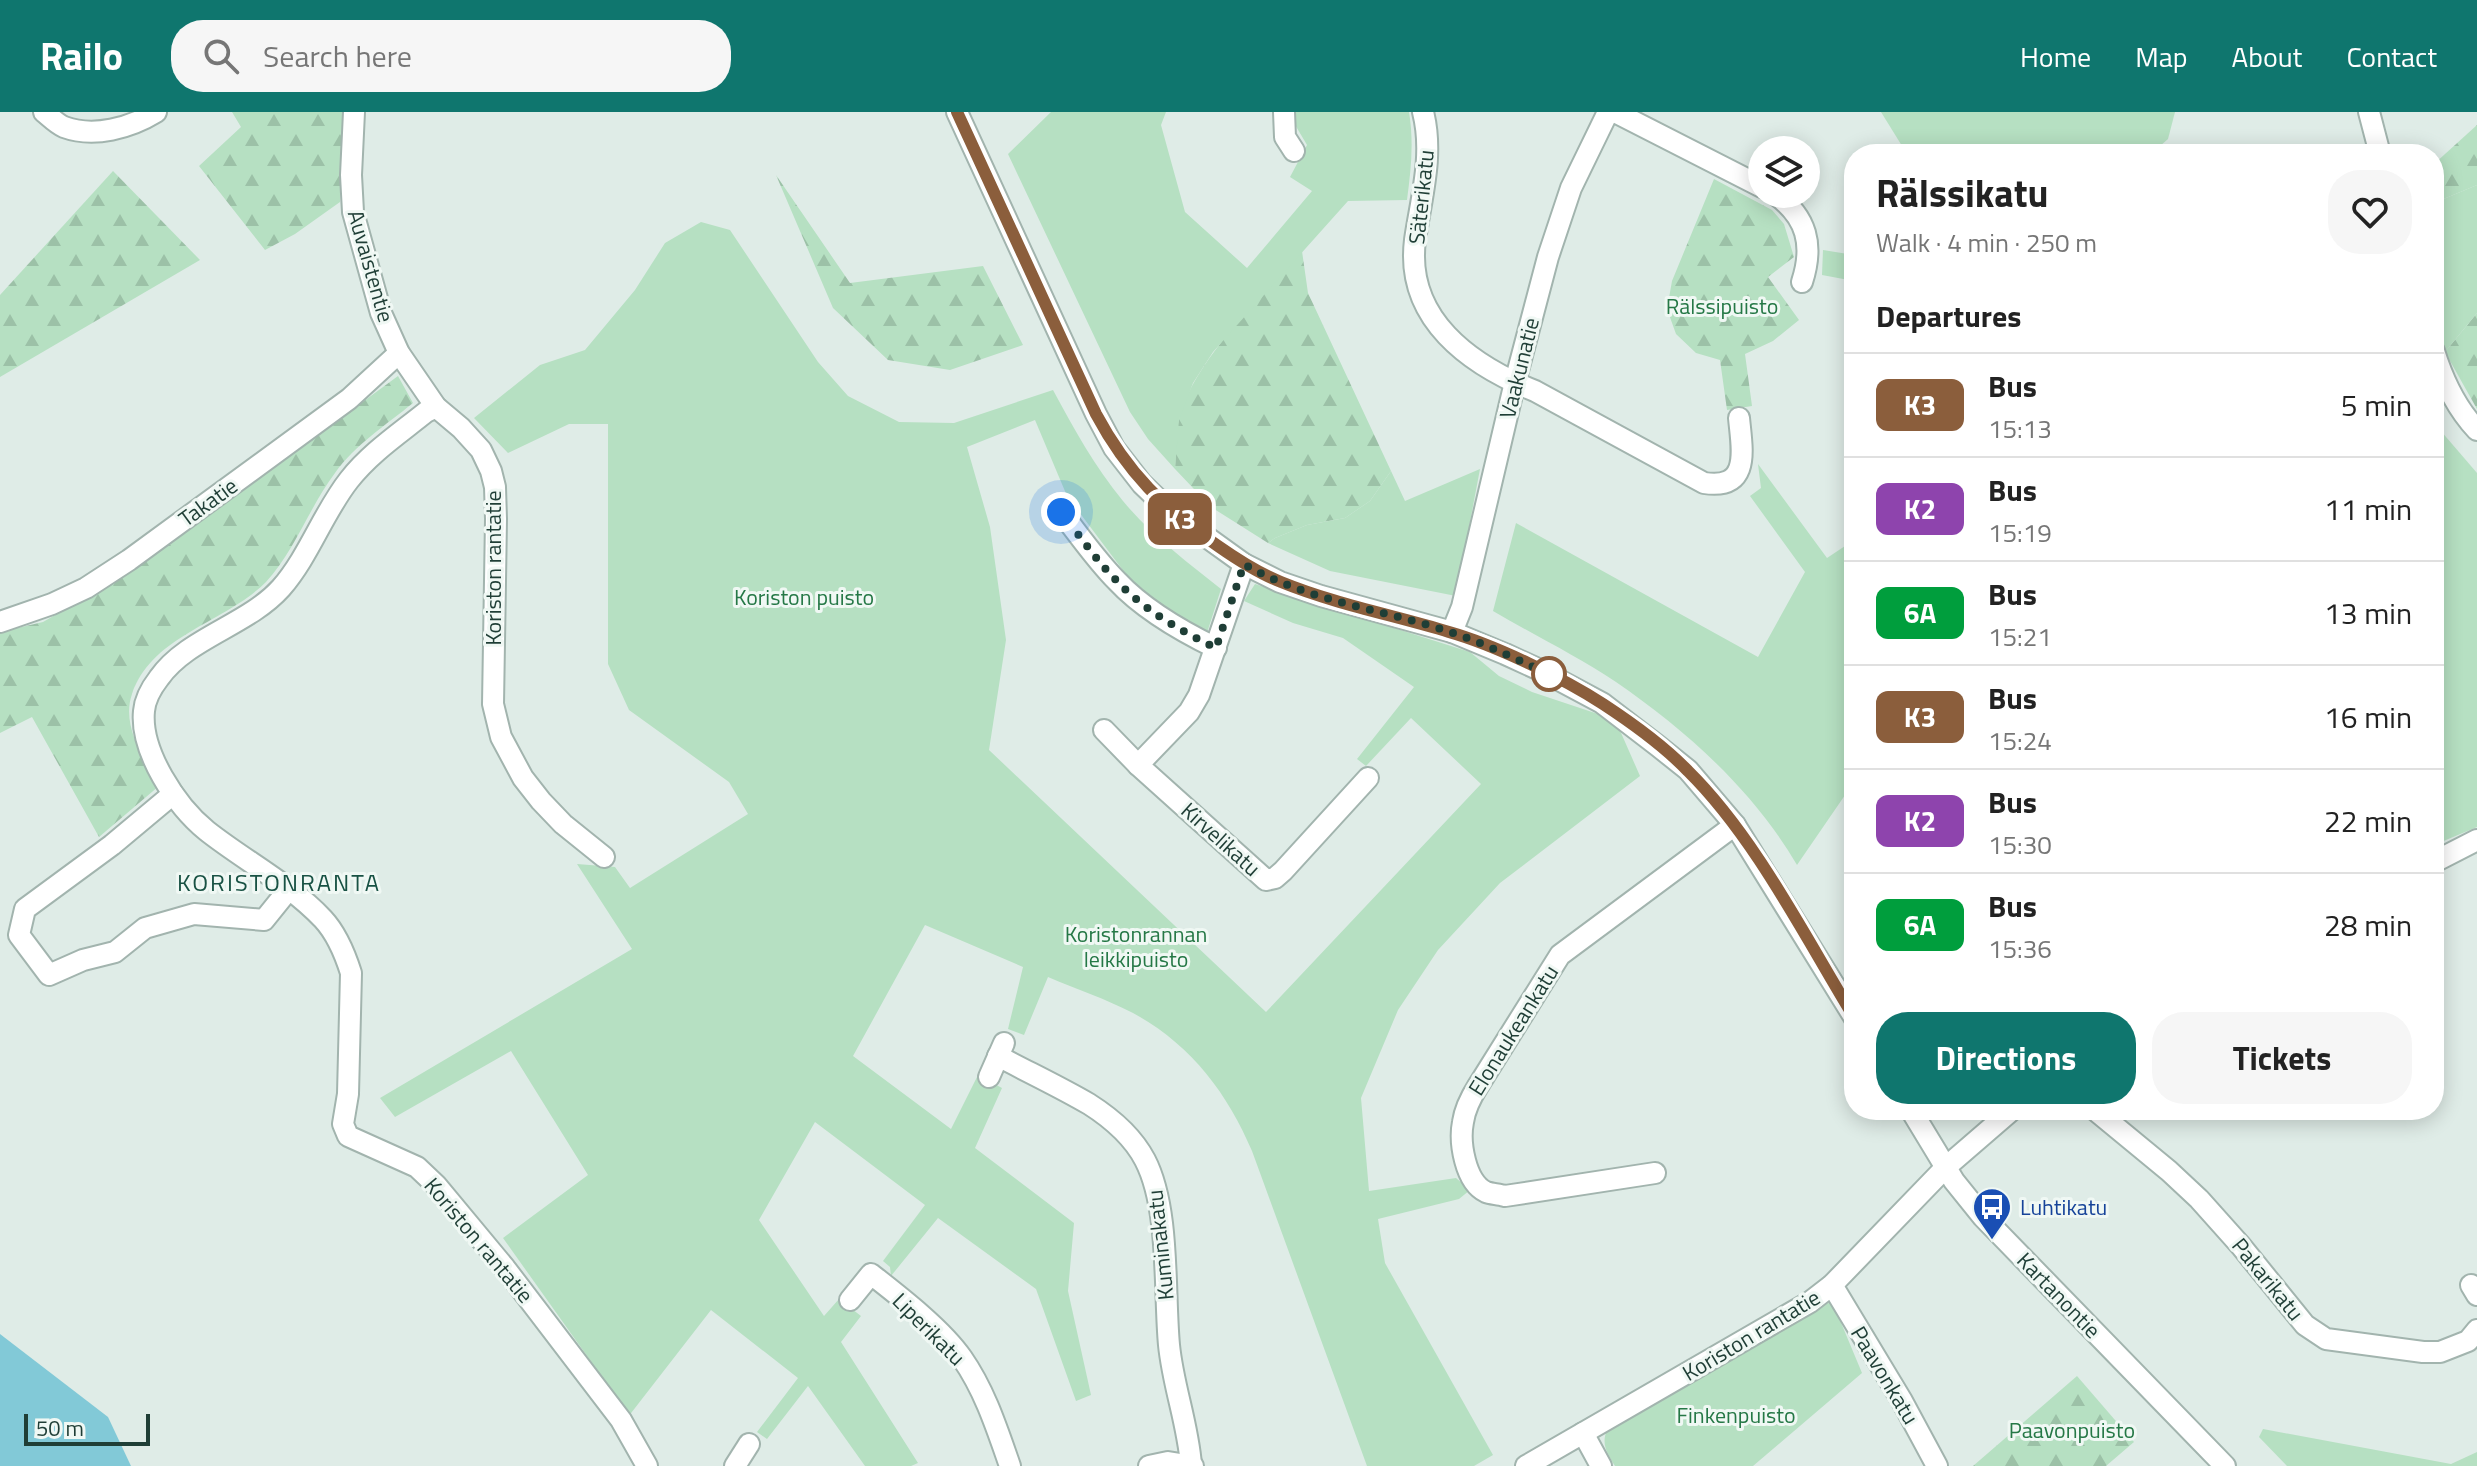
<!DOCTYPE html>
<meta charset="utf-8">
<style>
body{margin:0;font-family:"Titillium Web",sans-serif;background:#f6f6f6;color:#222;height:100vh;display:flex;flex-direction:column;font-size:30px;white-space:nowrap}
*{box-sizing:border-box;margin:0}
p{font-size:26px;color:#767676}
.icon{flex:none;width:44px;height:44px;fill:none;stroke:currentColor;stroke-width:2;stroke-linecap:round;stroke-linejoin:round}
.map{position:relative;flex:1;overflow:hidden}
.details{position:absolute;left:1844px;top:32px;width:600px;height:976px;display:flex;flex-direction:column;background:#fff;border-radius:32px;box-shadow:0 4px 20px #0003}
.details>*{flex:none}
.badge{padding:0 16px;border-radius:12px;font-size:28px;line-height:52px}
.buttons{position:absolute;left:1748px;top:24px;display:grid;gap:16px}
.buttons a{display:grid;place-items:center;width:72px;height:72px;border-radius:50%;background:#fff;box-shadow:0 4px 20px #0003;font-size:40px}
.scale{position:absolute;left:24px;bottom:20px;width:126px;box-sizing:border-box;padding-left:8px;border:4px solid #1f3e36;border-top:0;font-size:22px;line-height:28px;white-space:nowrap;color:#1f3e36;-webkit-text-stroke:6px #f0f8f4;paint-order:stroke}
.you{position:absolute;width:40px;height:40px;margin:-20px;border:6px solid #fff;border-radius:50%;background:#1a73e8;box-shadow:0 0 0 12px #1a73e833}
.map>.badge{position:absolute;translate:-50% -50%;box-shadow:0 0 0 4px #fff}
h2{padding:0 32px;font-size:30px;line-height:72px}
.round{display:grid;place-items:center;flex:none;width:84px;height:84px;border-radius:32px;background:#f6f6f6}
.summary{display:flex;align-items:center;justify-content:space-between;height:136px;padding:0 32px}
h1{font-size:38px;font-weight:700;line-height:60px}
.button{display:flex;gap:16px;margin-top:auto;padding:16px 32px}
.button a{flex:1;height:92px;border-radius:32px;background:#0f766e;color:#fff;font-size:32px;font-weight:700;line-height:92px;text-align:center}
.button a+a{background:#f6f6f6;color:#222}
ul{padding:0;list-style:none}
li{display:flex;align-items:center;gap:24px;height:104px;padding:0 32px;border-top:2px solid #e0e0e0}
li div{flex:1}
li b{display:block;font-size:30px}
li em{font-style:normal}
li .badge{min-width:88px;font-weight:700;text-align:center}
header{display:flex;align-items:center;gap:48px;box-sizing:border-box;height:112px;padding:0 40px;background:#0f766e;color:#fff}
header strong{font-size:38px}
nav{display:flex;gap:44px;margin-inline-start:auto;font-size:28px}
.search{width:560px;height:72px;background:#f6f6f6;display:flex;align-items:center;gap:20px;box-sizing:border-box;padding:0 28px;border-radius:32px;color:#767676;font-size:30px}
.map>svg:first-child{display:block}
.forest{fill:url(#forest-firs)}
.park{fill:#b6e0c2}
.water{fill:#82c9d7}
.lines{fill:none;stroke-linecap:round;stroke-linejoin:round}
.minor-casing{stroke:#a2b4ae;stroke-width:24}
.minor{stroke:#fff;stroke-width:20}
.line-casing{stroke:#fff;stroke-width:18}
.line{stroke:#8b5e3c;stroke-width:12}
.walk{stroke:#1f3e36;stroke-width:8;stroke-dasharray:0 14.4}
.stop-dot{fill:#fff;stroke:#8b5e3c;stroke-width:4}
.labels{text-anchor:middle;stroke-width:6;stroke-linejoin:round;paint-order:stroke}
.street-label{font-size:22px;fill:#1f3e36;stroke:#f0f8f4}
.park-label{font-size:22px;fill:#257846;stroke:#f0f8f4}
.transit-label{font-size:22px;fill:#164399;stroke:#f0f8f4;text-anchor:start}
.neighbourhood-label{font-size:24px;letter-spacing:2px;fill:#195244;stroke:#f0f8f4}
</style>
<header>
<strong>Railo</strong>
<div class="search"><svg class="icon" aria-label="search" viewBox="0 0 24 24"><circle cx="10" cy="10" r="6"/><path d="M15 15l6 6"/></svg>Search here</div>
<nav><a>Home</a><a>Map</a><a>About</a><a>Contact</a></nav>
</header>
<div class="map">
<svg width="2477" height="1354" viewBox="0 0 2477 1354">
<defs>
<pattern id="forest-firs" width="22" height="20" patternUnits="userSpaceOnUse" patternTransform="scale(2)"><rect width="22" height="20" fill="#b6e0c2"/><path d="M5 1l3.5 6h-7zM16 11l3.5 6h-7z" fill="#9cc1a7"/></pattern>
</defs>
<rect width="100%" height="100%" fill="#dfece7"/>
<!-- forest -->
<g class="forest">
<path d="M232 0H343L340 90 295 122 265 138 199 54 241 15Z"/>
<path d="M2477 13V73L2434 91V52Z"/>
<path d="M113 59 200 148 0 265V183Z"/>
<path d="M776 63 850 171 983 154 1023 233 950 258 888 248 833 196Z"/>
<path d="M1714 67 1772 98 1784 112 1794 145 1768 165 1799 208 1773 229 1745 242 1752 294 1727 298 1720 248 1696 241 1676 222 1667 197 1672 169Z"/>
<path d="M1302 139 1308 181 1391 359 1370 389 1345 406 1307 413 1275 426 1268 431 1211 395 1175 357C1176 341 1175 323 1179 307 1193 249 1263 184 1302 139Z"/>
<path d="M2477 201V297L2445 240Z"/>
<path d="M398 264 413 291C386 313 355 333 335 361 310 394 294 440 266 470 225 511 152 523 132 582 121 614 144 647 159 674L99 725 32 605 0 621V520L43 510 138 455Z"/>
<path d="M2077 1264 2134 1330 2106 1354H1973Z"/>
</g>
<!-- park -->
<g class="park">
<path d="M1051 0H1166L1161 13 1185 100 1247 156 1312 79 1290 65 1307 33 1294 11 1296 0H1409C1414 30 1411 58 1407 88L1348 89 1213 240 1193 271 1179 308 1175 357 1148 327 1130 300 1008 42Z"/>
<path d="M1881 0H2175L2168 27 2151 42H1907Z"/>
<path d="M2477 73V201L2445 240 2434 199V91Z"/>
<path d="M701 110 730 118 818 250 848 284 899 310 954 311 1053 278C1074 317 1095 355 1123 389 1151 423 1187 450 1221 477L1206 524 1166 498 1128 465 1067 384 1035 308 967 335 990 415 1006 528 989 638 1266 900 1481 672 1411 606 1366 654 1357 647 1414 575 1343 526 1293 511 1244 489 1255 472 1470 540 1499 564 1532 580 1598 602 1618 614 1640 664 1500 771 1438 838 1398 898 1361 986 1369 1079 1456 1066 1470 1078 1459 1087 1378 1107 1385 1151 1493 1343 1474 1354H1367L1252 1039C1227 980 1190 932 1133 901 1106 887 1076 877 1048 865L1024 923 1008 917 1023 855 925 813 853 944 951 1017 978 963 1002 976 975 1036 1074 1111 1068 1179 1091 1283 1076 1289 1036 1177 938 1106 891 1164 890 1155 883 1149 925 1093 815 1010 759 1108 824 1204 839 1187 861 1204 841 1230 918 1351 911 1354H865L808 1274 767 1327 757 1320 798 1266 711 1198 628 1305 602 1265 503 1126 588 1063 511 939 395 1005 380 986 632 837 577 752 615 755 630 776 748 702 729 670 629 598 608 552V312H569L508 341 474 306 540 253 585 238 635 178 665 131Z"/>
<path d="M1823 138 1854 143V169L1822 163Z"/>
<path d="M2434 311 2477 361V715L2434 733Z"/>
<path d="M1758 352 1827 446 1854 428V670L1797 753C1753 678 1687 619 1616 570 1577 544 1534 523 1493 499L1516 411 1758 545 1805 460 1750 384 1761 376Z"/>
<path d="M1480 357 1456 484 1330 459 1268 431 1275 426 1307 413 1345 406 1370 389 1391 359 1405 389Z"/>
<path d="M1832 1189 1862 1261 1753 1354H1615C1607 1341 1601 1332 1607 1318Z"/>
<path d="M2263 1317 2451 1352 2477 1340V1354H2287L2259 1325Z"/>
</g>
<!-- water -->
<path class="water" d="M0 1222 108 1305 131 1354H0Z"/>
<g class="lines">
<!-- minor casing -->
<g class="minor-casing">
<g id="minor">
<path d="M44 0C50 5 57 12 64 15 94 26 130 16 156 0"/>
<path d="M354 0 351 63 353 100 381 201 399 241 436 295 461 316 481 338 491 359 495 375 496 407 493 592 501 625 523 666 541 689 563 712 604 745"/>
<path d="M957 0 1096 302 1114 336 1142 372 1169 398 1244 452 1280 470 1321 484 1452 520 1505 542 1542 559 1602 591 1658 634 1688 658 1735 713 1854 905"/>
<path d="M1284 0 1285 25 1294 39"/>
<path d="M1423 0C1434 43 1421 86 1415 128 1405 207 1470 253 1535 279L1704 371C1751 378 1742 338 1739 306"/>
<path d="M1615 0 1762 75"/>
<path d="M2369 0 2380 42"/>
<path d="M1775 82C1807 105 1814 133 1802 170"/>
<path d="M2434 239C2443 268 2456 296 2477 318"/>
<path d="M436 295 426 300C400 321 370 341 349 368 323 401 309 444 281 476 248 513 187 526 159 566 152 575 145 587 144 599 140 639 176 694 207 719 245 749 290 772 323 807 337 822 345 842 351 861L348 982 343 1012 348 1024 417 1055 436 1073 505 1156 621 1308 647 1354"/>
<path d="M1061 400C1079 423 1096 448 1117 469 1144 498 1181 519 1216 536"/>
<path d="M0 510 52 492 86 476 129 448 349 287 399 241"/>
<path d="M1452 520 1462 495 1515 270 1548 145 1571 76 1608 0"/>
<path d="M1104 618 1138 653 1266 768 1275 766 1283 759 1368 666"/>
<path d="M1138 653 1189 600 1199 583 1244 452"/>
<path d="M173 682 112 733 25 797 19 823 49 863 83 848 115 840 145 816 194 802 264 808 289 777"/>
<path d="M2434 750 2477 728"/>
<path d="M998 944C1028 960 1060 975 1089 992 1111 1006 1133 1025 1145 1048 1170 1096 1164 1179 1169 1233 1173 1274 1188 1312 1191 1353"/>
<path d="M989 965 1004 931"/>
<path d="M1911 998 1954 1069 1983 1105 2225 1354"/>
<path d="M2095 998 2169 1059 2199 1087 2241 1134 2305 1213 2326 1227 2423 1240H2440L2468 1229 2477 1218"/>
<path d="M1655 1061 1505 1084C1499 1082 1491 1082 1486 1080 1465 1070 1459 1030 1463 1010 1465 996 1471 985 1478 974L1560 843 1735 713"/>
<path d="M1832 1173 1902 1289 1937 1354"/>
<path d="M2471 1173 2477 1183"/>
<path d="M850 1188 871 1162C899 1184 942 1217 962 1246 985 1279 997 1317 1010 1354"/>
<path d="M1583 1321 1601 1354"/>
<path d="M735 1354 749 1332"/>
<path d="M1149 1354 1168 1350 1193 1354"/>
<path d="M1526 1354 1810 1190 1832 1173 1946 1055 2012 998"/>
</g>
</g>
<!-- minor -->
<use href="#minor" class="minor"/>
</g>
<g class="lines">
<!-- line casing -->
<g class="line-casing">
<path id="line" d="M957 0 1096 302C1127 360 1164 397 1218 434 1238 448 1258 461 1281 470 1335 492 1393 503 1449 520 1495 533 1563 566 1603 592 1632 611 1664 634 1688 659 1755 725 1805 825 1854 905"/>
</g>
<!-- line -->
<use href="#line" class="line"/>
<!-- walk -->
<path class="walk" d="M1061 400C1079 423 1096 448 1117 469 1144 498 1181 519 1216 536L1244 452C1308 490 1384 497 1453 521 1486 532 1517 548 1549 562"/>
</g>
<!-- icons -->
<defs>
<g id="bus-pin" transform="scale(2)"><path d="M0 17L-7.5 6A9.5 9.5 0 1 1 7.5 6Z" fill="#1a4fb4" stroke="#f0f8f4"/><path d="M-5-6H5V4H4V6H2V4H-2V6H-4V4H-5ZM-3.5-4V0h7V-4ZM-3.5 1.2v1.5H-2V1.2ZM2 1.2v1.5H3.5V1.2Z" fill="#fff"/></g>
</defs>
<g fill-rule="evenodd">
<use href="#bus-pin" x="1992" y="1095"/>
</g>
<!-- markers -->
<circle class="stop-dot" cx="1549" cy="562" r="16"/>
<g class="labels">
<!-- street labels -->
<g class="street-label">
<text transform="translate(1421 85) rotate(-84)" y="8">Säterikatu</text>
<text transform="translate(371 154) rotate(74)" y="8">Auvaistentie</text>
<text transform="translate(1519 256) rotate(-76)" y="8">Vaakunatie</text>
<text transform="translate(208 390) rotate(-36)" y="8">Takatie</text>
<text transform="translate(493 456) rotate(-90)" y="8">Koriston rantatie</text>
<text transform="translate(1221 727) rotate(42)" y="8">Kirvelikatu</text>
<text transform="translate(1513 918) rotate(-58)" y="8">Elonaukeankatu</text>
<text transform="translate(479 1128) rotate(50)" y="8">Koriston rantatie</text>
<text transform="translate(1160 1133) rotate(-96)" y="8">Kuminakatu</text>
<text transform="translate(2268 1167) rotate(51)" y="8">Pakarikatu</text>
<text transform="translate(2059 1183) rotate(46)" y="8">Kartanontie</text>
<text transform="translate(929 1217) rotate(45)" y="8">Liperikatu</text>
<text transform="translate(1751 1223) rotate(-31)" y="8">Koriston rantatie</text>
<text transform="translate(1885 1263) rotate(59)" y="8">Paavonkatu</text>
</g>
<!-- park labels -->
<g class="park-label">
<text x="1722" y="202">Rälssipuisto</text>
<text x="804" y="493">Koriston puisto</text>
<text x="1136" y="830">Koristonrannan<tspan x="1136" dy="25">leikkipuisto</tspan></text>
<text x="1736" y="1311">Finkenpuisto</text>
<text x="2072" y="1326">Paavonpuisto</text>
</g>
<!-- transit labels -->
<g class="transit-label">
<text x="2020" y="1103">Luhtikatu</text>
</g>
<!-- neighbourhood labels -->
<g class="neighbourhood-label">
<text x="279" y="779">KORISTONRANTA</text>
</g>
</g>
</svg>
<div class="buttons">
<a><svg class="icon" aria-label="layers" viewBox="0 0 24 24"><path d="M12 4l9 5-9 5-9-5zM3 14l9 5 9-5"/></svg></a>
</div>
<div class="scale">50 m</div>
<div class="you" style="left:1061px;top:400px"></div>
<b class="badge" style="left:1180px;top:407px;background:#8b5e3c;color:#fff">K3</b>
<section class="details">
<div class="summary"><div><h1>Rälssikatu</h1><p>Walk · 4 min · 250 m</p></div><a class="round"><svg class="icon" aria-label="heart" viewBox="0 0 24 24"><path d="M12 20l-8-8c-3-5 5-10 8-4 3-6 11-1 8 4z"/></svg></a></div>
<h2>Departures</h2>
<ul>
<li><span class="badge" style="background:#8b5e3c;color:#fff">K3</span><div><b>Bus</b><p>15:13</p></div><em>5 min</em></li>
<li><span class="badge" style="background:#8e44ad;color:#fff">K2</span><div><b>Bus</b><p>15:19</p></div><em>11 min</em></li>
<li><span class="badge" style="background:#009e3d;color:#fff">6A</span><div><b>Bus</b><p>15:21</p></div><em>13 min</em></li>
<li><span class="badge" style="background:#8b5e3c;color:#fff">K3</span><div><b>Bus</b><p>15:24</p></div><em>16 min</em></li>
<li><span class="badge" style="background:#8e44ad;color:#fff">K2</span><div><b>Bus</b><p>15:30</p></div><em>22 min</em></li>
<li><span class="badge" style="background:#009e3d;color:#fff">6A</span><div><b>Bus</b><p>15:36</p></div><em>28 min</em></li>
</ul>
<div class="button"><a>Directions</a><a>Tickets</a></div>
</section>
</div>
